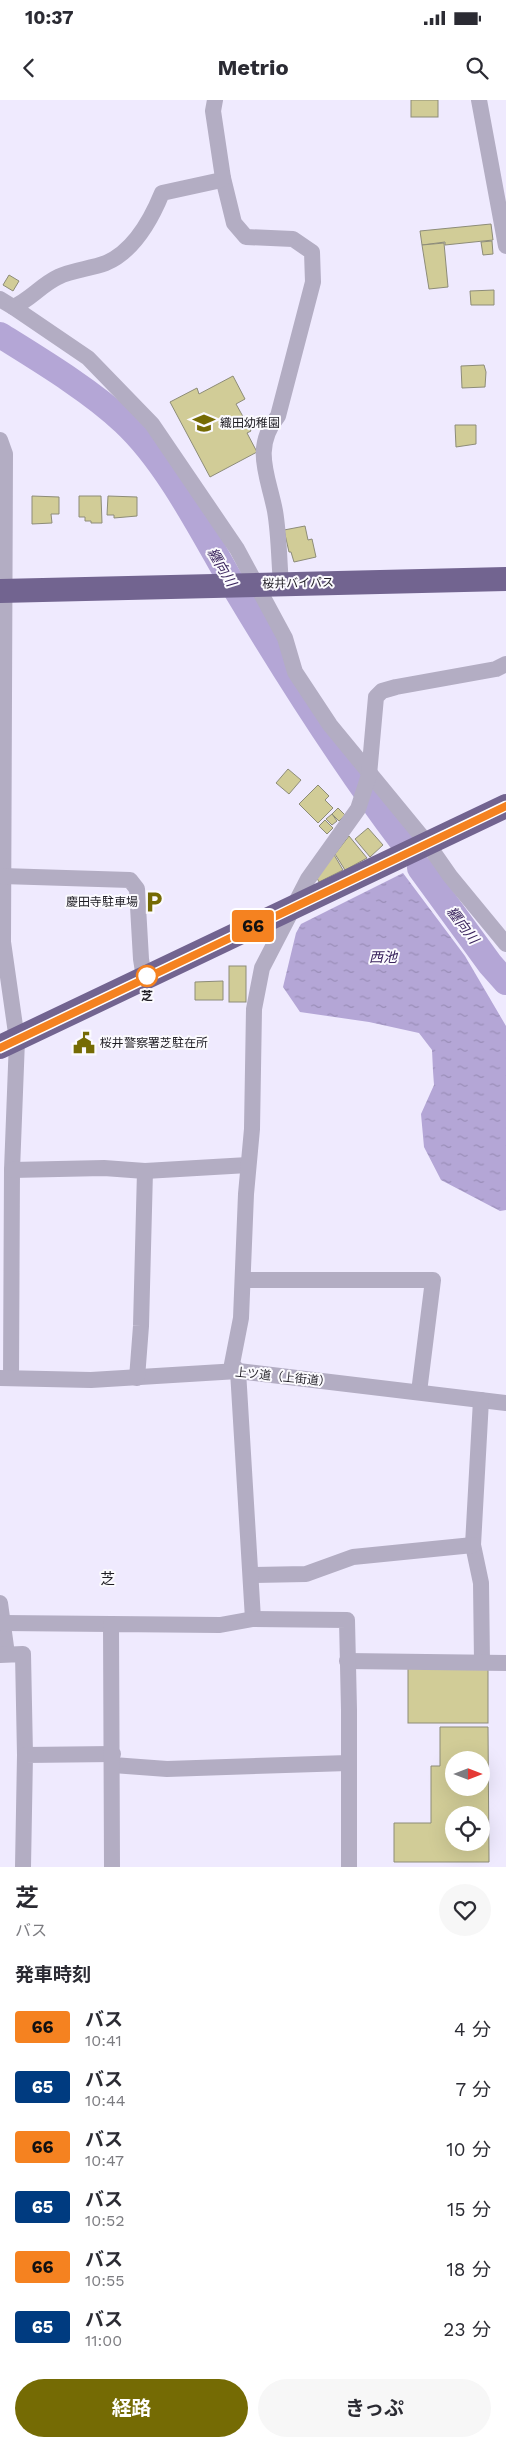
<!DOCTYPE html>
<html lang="ja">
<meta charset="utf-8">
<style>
body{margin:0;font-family:"Work Sans","Noto Sans JP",sans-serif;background:#f7f7f7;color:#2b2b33;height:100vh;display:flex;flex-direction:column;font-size:19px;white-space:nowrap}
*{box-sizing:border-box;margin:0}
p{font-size:16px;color:#7c7c81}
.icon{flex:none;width:28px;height:28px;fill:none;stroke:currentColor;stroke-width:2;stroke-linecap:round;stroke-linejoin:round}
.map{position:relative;height:1767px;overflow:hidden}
.panel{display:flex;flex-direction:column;background:#fff;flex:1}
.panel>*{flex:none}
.badge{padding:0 10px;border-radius:4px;font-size:18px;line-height:32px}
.needle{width:32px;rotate:90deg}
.tools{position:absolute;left:445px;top:1651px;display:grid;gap:10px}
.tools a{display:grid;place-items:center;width:45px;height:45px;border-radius:50%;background:#fff;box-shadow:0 5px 20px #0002;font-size:25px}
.map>.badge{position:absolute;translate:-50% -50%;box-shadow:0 0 0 2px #fff}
h2{padding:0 15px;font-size:19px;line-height:45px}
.round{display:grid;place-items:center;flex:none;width:52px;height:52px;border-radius:26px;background:#f7f7f7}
.head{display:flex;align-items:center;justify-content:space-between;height:85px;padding:0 15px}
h1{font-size:24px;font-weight:700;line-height:38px}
.action{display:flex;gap:10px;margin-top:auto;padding:10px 15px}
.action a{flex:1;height:58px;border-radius:30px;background:#756b04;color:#fff;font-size:20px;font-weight:700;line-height:58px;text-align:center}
.action a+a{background:#f7f7f7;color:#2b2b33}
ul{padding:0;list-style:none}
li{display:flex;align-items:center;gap:15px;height:60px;padding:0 15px}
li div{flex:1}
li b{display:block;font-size:19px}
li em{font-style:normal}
li .badge{min-width:55px;font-weight:700;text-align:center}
.status{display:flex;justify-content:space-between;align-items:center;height:35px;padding:0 25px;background:#fff;direction:ltr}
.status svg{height:14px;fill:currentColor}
header{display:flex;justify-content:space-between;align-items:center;height:65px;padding:0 15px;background:#fff;font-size:22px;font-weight:700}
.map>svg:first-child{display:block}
.water{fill:url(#water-ripples)}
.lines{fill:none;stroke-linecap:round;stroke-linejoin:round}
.river{stroke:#b4a6d6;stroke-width:26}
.building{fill:#d1cc97;stroke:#8d8c78;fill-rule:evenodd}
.minor{stroke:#b3adc3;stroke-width:16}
.highway{stroke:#726490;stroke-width:24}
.line-casing{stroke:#fff;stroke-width:11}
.line{stroke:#f58220;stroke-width:8}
.stop-dot{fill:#fff;stroke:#f58220;stroke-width:2.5}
.labels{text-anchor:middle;stroke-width:4;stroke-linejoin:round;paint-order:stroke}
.poi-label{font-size:12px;fill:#1f1d24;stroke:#fbfafe;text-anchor:start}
.street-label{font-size:12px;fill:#1f1d24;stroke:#fbfafe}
.stop-label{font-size:12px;font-weight:bold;fill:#1f1d24;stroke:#fbfafe}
.water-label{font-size:14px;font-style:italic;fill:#3a245d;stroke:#fbfafe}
.quarter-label{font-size:15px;fill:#1f1d24;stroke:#fbfafe}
</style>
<div class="status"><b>10:37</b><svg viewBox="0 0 49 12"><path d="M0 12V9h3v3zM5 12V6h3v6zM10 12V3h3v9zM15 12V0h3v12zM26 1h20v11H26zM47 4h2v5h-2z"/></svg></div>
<header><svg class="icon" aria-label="back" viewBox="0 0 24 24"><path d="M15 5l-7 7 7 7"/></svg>Metrio<svg class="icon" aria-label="search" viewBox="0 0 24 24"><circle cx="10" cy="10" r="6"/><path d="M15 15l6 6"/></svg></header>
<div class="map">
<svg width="506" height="1767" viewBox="0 0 506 1767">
<defs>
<pattern id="water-ripples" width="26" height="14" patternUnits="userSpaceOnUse" patternTransform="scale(1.25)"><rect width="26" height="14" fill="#b4a6d6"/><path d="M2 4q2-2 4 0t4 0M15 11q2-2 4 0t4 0" fill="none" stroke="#9a8eb8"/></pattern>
</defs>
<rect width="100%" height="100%" fill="#efeafe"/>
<!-- water -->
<path class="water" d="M403 773 465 856 506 926V1110L500 1111 441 1080 424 1047 421 1014 434 985 433 971 432 950 419 933 369 922 300 912 283 887 296 833 301 824Z"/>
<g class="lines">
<!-- river -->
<g class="river">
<path d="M0 235C40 260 90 290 124 322 169 364 203 434 235 488 287 575 340 659 401 740"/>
<path d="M420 768 490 864 506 882"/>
</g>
</g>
<!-- building -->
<g class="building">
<rect x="411" y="0" width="27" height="17"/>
<path d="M491 124 493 140 445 145V142L422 145 420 131Z"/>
<path d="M492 141 493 154 483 155 481 142Z"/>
<path d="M444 143 448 187 429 189 422 145Z"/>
<path d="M9 175 19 181 13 191 3 185Z"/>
<path d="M494 190V205H471L470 191Z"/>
<path d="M484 265 486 272 485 287 462 288 461 266Z"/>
<path d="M233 276 245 299 236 304 251 331 247 333 257 352 210 377 170 302 197 288 199 294Z"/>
<path d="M455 325H476V344L456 347Z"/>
<path d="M32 396 59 397V414H51L52 423 32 424Z"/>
<path d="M79 396H101L102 423H91V421H85V417H79Z"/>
<path d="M108 396 137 397V416L114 418V415H107Z"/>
<path d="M305 426 308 440 312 439 316 457 294 462 291 452H289L284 430Z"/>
<path d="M288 669 301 680 289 694 276 683Z"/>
<path d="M318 685 329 696 325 700 333 708 318 723 299 704Z"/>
<path d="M338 708 345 715 339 721 332 714Z"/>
<path d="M332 714 337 721 332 725 326 719Z"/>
<path d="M325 720 333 728 327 734 319 726Z"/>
<path d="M368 728 383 745 370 757 355 739Z"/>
<path d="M349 736 367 758 345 770 335 754Z"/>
<path d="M333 753 343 770 319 782 316 776Z"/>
<rect x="229" y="866" width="17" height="36"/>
<path d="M223 881V900H195V882Z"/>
<rect x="408" y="1568" width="80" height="55"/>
<path d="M440 1627H488L489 1762H394V1723H431V1666H440ZM454 1660H481V1688H454ZM454 1715H481V1742H454Z"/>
</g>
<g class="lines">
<!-- minor -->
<g class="minor">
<path d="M479 0 506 146"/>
<path d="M223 78 234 123 246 137 293 139 312 152 313 182 278 316C252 348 268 375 275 411 279 434 279 460 281 484"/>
<path d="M0 199 13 207C30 200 41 185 58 177 72 170 90 169 106 163 134 151 151 120 162 93L217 81 223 78 213 11 215 0"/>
<path d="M13 207 88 258 152 324 237 449 285 538 295 572 330 625 427 743 450 776 506 844"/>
<path d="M0 340 5 354 3 842 17 940 12 1070 11 1278"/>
<path d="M2 776 130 780 137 789 141 859 144 878"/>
<path d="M12 1070 104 1068 145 1071 248 1065"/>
<path d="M243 1180H433L419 1292"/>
<path d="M0 1278 91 1280 238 1271 506 1303"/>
<path d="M137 1278 141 1226 145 1071"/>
<path d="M481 1300 473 1445 481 1483 482 1562"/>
<path d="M251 1475 306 1474 353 1457 473 1445"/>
<path d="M0 1503 7 1554"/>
<path d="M253 1519 238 1271 232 1264 241 1218 246 1094 252 1029 254 909 262 868 308 779 358 709 369 675 376 597 382 591 396 587 496 569 506 564"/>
<path d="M3 1523 111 1524"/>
<path d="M0 1555 23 1554 25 1655"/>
<path d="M347 1561 506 1563"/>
<path d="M113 1665 167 1669 348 1663"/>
<path d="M23 1767 25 1655 113 1654"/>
<path d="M112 1767 111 1524 220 1525 253 1519 347 1520 349 1610V1767"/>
</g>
<!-- highway -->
<g class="highway">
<path d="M0 491 506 479"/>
<path d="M0 947 506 706"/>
</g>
</g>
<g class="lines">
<!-- line casing -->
<g class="line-casing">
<path id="line" d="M0 948 506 706"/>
</g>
<!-- line -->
<use href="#line" class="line"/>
</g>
<!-- icons -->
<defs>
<g id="school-bare" transform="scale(1.725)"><path d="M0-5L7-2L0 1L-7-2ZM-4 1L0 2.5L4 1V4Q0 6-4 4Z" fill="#756b04" stroke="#fbfafe" stroke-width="2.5" paint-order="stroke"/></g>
<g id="parking-bare" transform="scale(1.725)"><path d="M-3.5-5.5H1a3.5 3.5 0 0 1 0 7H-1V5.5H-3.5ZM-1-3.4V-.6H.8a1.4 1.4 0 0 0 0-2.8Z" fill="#756b04" stroke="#fbfafe" stroke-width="2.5" paint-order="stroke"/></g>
<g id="civic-bare" transform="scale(1.725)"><path d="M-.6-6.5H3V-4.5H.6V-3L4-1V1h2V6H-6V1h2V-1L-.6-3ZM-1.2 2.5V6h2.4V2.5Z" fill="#756b04" stroke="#fbfafe" stroke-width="2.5" paint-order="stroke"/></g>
</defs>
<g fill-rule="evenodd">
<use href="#school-bare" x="204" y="323"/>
<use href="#parking-bare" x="154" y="802"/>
<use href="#civic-bare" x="84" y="943"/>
</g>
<!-- markers -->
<circle class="stop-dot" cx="147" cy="876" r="10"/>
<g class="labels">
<!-- poi labels -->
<g class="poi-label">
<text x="220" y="327">織田幼稚園</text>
<text x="138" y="806" text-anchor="end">慶田寺駐車場</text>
<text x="100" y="947">桜井警察署芝駐在所</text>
</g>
<!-- street labels -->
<g class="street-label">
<text transform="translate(298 483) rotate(-1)" y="4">桜井バイパス</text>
<text transform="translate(283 1277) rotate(6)" y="4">上ツ道（上街道）</text>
</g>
<!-- stop labels -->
<g class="stop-label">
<text x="147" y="900">芝</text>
</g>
<!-- water labels -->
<g class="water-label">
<text transform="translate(222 467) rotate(59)" y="5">纒向川</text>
<text transform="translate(463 825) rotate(53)" y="5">纒向川</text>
<text x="383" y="862">西池</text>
</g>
<!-- quarter labels -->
<g class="quarter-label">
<text x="108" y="1484">芝</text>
</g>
</g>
</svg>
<div class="tools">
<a><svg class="needle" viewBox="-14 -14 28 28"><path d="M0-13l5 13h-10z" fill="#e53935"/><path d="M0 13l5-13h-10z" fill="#7c7c81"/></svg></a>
<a><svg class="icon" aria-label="locate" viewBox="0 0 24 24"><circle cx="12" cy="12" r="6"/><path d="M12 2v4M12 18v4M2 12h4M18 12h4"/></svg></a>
</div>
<b class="badge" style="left:253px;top:826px;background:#f58220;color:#111">66</b>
</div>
<section class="panel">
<div class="head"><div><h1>芝</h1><p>バス</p></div><a class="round"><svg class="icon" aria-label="heart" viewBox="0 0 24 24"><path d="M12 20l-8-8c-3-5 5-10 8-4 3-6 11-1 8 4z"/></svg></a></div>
<h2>発車時刻</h2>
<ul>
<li><span class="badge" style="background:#f58220;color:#111">66</span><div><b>バス</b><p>10:41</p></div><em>4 分</em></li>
<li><span class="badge" style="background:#003b80;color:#fff">65</span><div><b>バス</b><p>10:44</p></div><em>7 分</em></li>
<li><span class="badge" style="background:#f58220;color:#111">66</span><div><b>バス</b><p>10:47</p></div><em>10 分</em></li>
<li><span class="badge" style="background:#003b80;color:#fff">65</span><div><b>バス</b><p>10:52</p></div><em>15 分</em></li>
<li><span class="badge" style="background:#f58220;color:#111">66</span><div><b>バス</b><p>10:55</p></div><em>18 分</em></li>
<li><span class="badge" style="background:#003b80;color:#fff">65</span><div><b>バス</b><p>11:00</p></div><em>23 分</em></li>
</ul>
<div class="action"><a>経路</a><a>きっぷ</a></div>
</section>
